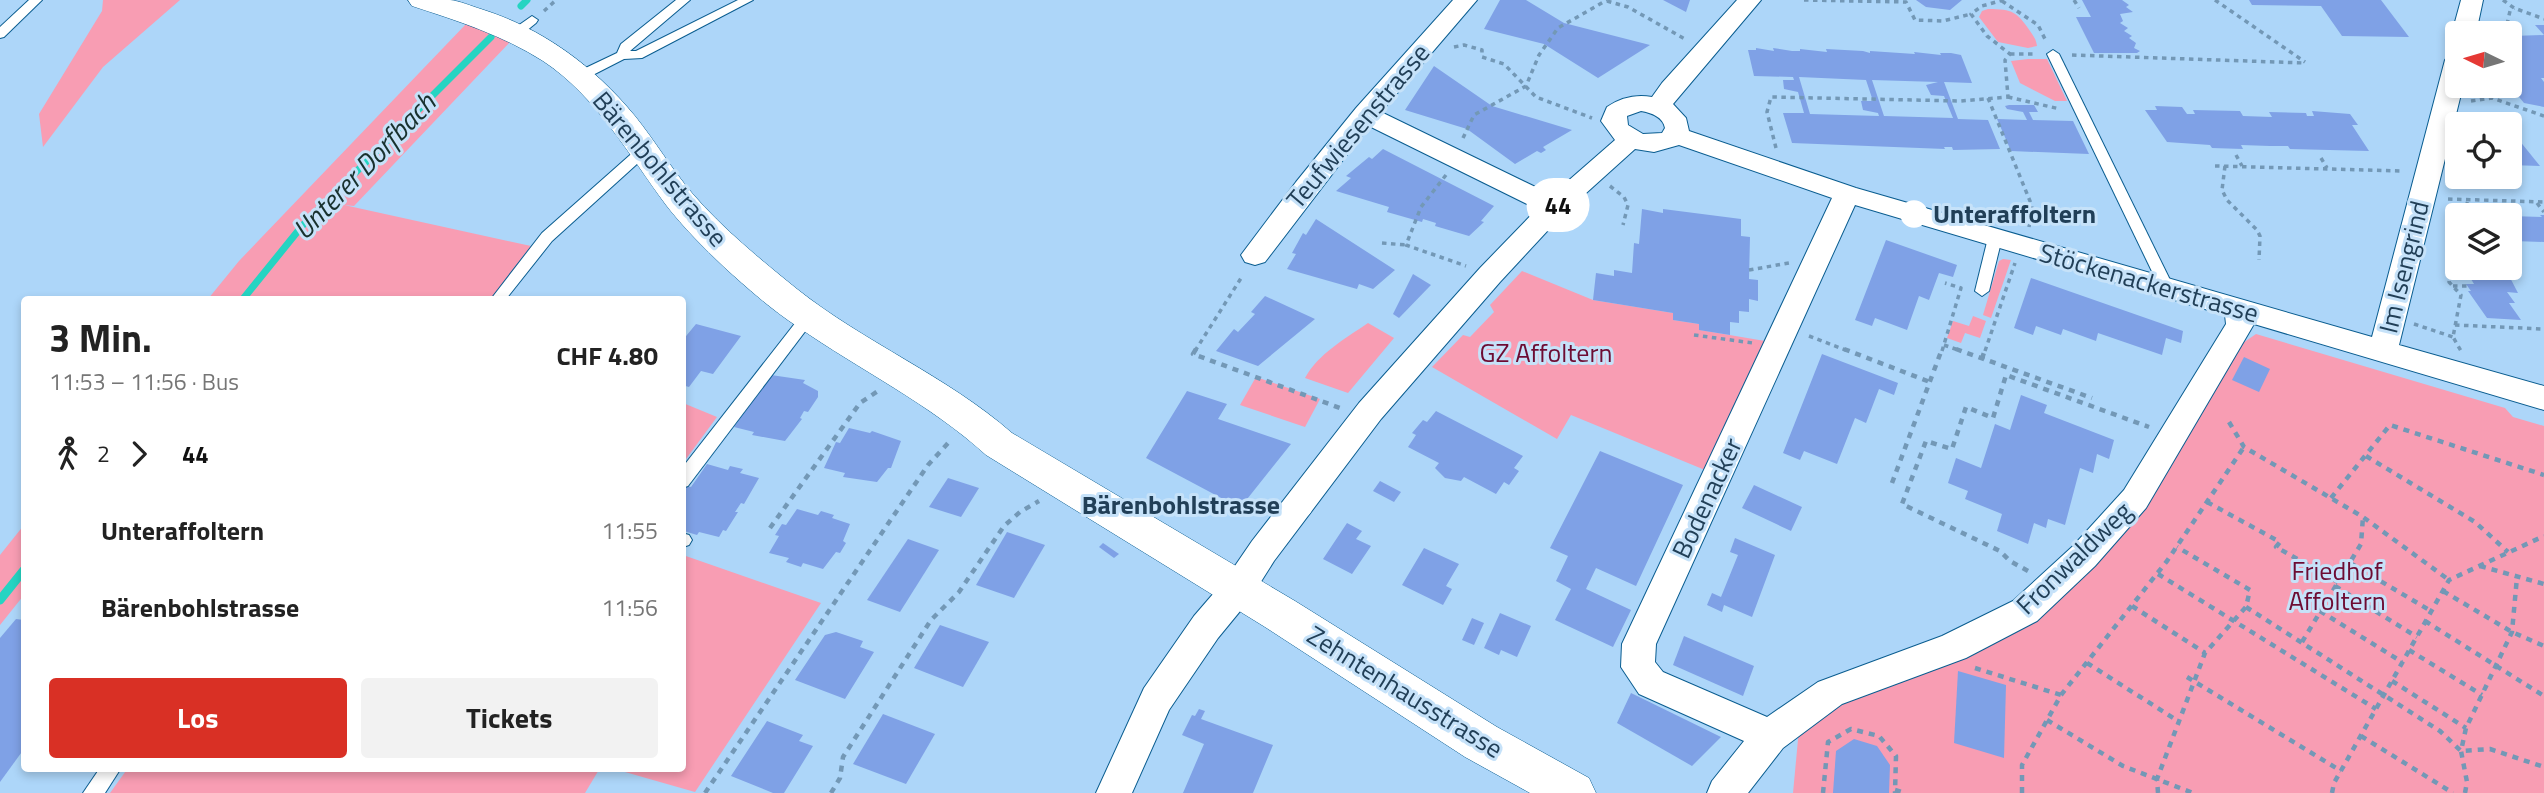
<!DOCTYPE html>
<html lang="de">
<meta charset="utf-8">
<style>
body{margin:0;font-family:"Titillium Web",sans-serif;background:#f2f2f2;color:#222;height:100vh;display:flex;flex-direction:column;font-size:26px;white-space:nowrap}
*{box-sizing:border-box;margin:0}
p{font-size:23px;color:#767676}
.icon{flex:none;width:38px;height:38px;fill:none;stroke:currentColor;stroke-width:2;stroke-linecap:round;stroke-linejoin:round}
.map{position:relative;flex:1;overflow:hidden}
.side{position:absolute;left:21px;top:296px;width:665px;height:476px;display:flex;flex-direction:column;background:#fff;border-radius:7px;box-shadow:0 4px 10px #0003}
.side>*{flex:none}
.badge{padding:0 14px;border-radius:23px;font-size:24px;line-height:46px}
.needle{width:46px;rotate:275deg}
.fabs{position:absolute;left:2445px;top:21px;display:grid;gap:14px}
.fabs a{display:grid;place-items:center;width:77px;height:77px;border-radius:7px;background:#fff;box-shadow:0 4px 10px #0003;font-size:35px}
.map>.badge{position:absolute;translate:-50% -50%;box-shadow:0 0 0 4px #fff}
.legs{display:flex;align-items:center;gap:10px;height:77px;padding:0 28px;font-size:23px}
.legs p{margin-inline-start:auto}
.overview{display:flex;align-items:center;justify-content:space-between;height:119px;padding:0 28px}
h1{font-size:38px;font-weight:700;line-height:52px}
.primary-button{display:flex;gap:14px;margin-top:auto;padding:14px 28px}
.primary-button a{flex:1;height:80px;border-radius:7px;background:#d93025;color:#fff;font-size:28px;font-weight:700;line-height:80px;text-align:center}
.primary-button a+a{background:#f2f2f2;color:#222}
ul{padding:0 28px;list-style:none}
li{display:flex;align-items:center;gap:24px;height:77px;font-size:26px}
li i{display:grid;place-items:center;width:10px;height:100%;margin:0 9px;background:currentColor}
li i::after{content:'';width:18px;height:18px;margin:-9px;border:5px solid;border-radius:50%;background:#fff}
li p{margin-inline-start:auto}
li:first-child i{background:linear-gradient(#0000 50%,currentColor 0)}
li:last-child i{background:linear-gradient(currentColor 50%,#0000 0)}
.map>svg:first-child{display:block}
.green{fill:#f89db3}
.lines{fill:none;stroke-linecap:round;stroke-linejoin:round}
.stream-far1{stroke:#25d4c2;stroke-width:7}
.stream{stroke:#25d4c2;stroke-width:9}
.building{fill:#7fa1e6;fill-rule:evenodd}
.service-casing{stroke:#0a5d90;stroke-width:2}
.minor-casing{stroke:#0a5d90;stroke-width:2}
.tertiary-casing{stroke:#0a5d90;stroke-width:1}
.path-far1{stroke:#7398b6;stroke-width:3.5;stroke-dasharray:4.5 4.5;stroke-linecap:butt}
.path{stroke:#7398b6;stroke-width:4.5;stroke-dasharray:6 6;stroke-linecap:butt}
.service{fill:#fff;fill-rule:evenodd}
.minor{fill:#fff;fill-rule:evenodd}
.tertiary{fill:#fff;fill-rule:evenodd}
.line-1{fill:#fff;stroke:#fff;stroke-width:2}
.stop-1-dot{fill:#fff;stroke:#fff;stroke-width:3.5}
.labels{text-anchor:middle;stroke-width:6;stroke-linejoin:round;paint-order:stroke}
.street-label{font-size:26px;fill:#213f57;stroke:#c6e2f9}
.stop-label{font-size:26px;font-weight:bold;fill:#213f57;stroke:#c6e2f9;text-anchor:start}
.park-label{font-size:26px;fill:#6d0c33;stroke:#c6e2f9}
.water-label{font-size:28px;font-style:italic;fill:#18312e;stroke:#c6e2f9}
</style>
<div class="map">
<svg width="2544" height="793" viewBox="0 0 2544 793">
<rect width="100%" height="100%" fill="#add6f9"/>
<!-- green -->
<g class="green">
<path d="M103 0H180L103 67 43 147 39 114 102 11Z"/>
<path d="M1988 9C2013 9 2017 12 2030 31 2034 37 2036 39 2037 46L2028 48 1998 42 1979 17 1982 11Z"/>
<path d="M467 23 510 42 354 206 344 205 531 246 491 299H208L239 261Z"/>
<path d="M2028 59H2047L2067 101H2055L2020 83 2011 61Z"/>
<path d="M2003 259 2011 260 1991 318 1983 315 1999 261Z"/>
<path d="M1522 271 1593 300 1673 313V320L1699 324 1700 330 1765 341 1705 470 1571 415 1557 439 1432 367 1463 335 1470 337 1494 312 1490 305Z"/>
<path d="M1973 316 1986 321 1980 338 1965 333 1961 343 1947 338 1953 321 1969 326Z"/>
<path d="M1368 323 1394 338 1348 393 1305 378C1319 353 1345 339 1368 323Z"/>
<path d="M2256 334 2505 408 2513 417 2544 426V793H1793L1799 729 1819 713 2024 624 2240 345Z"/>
<path d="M1256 377 1320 399 1305 427 1240 405Z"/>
<path d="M683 403 717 417 683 463Z"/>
<path d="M24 525V595L0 625V555Z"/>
<path d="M683 555 821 603 695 792 611 768H682Z"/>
<path d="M128 768H600L585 793H110Z"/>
</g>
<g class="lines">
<!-- stream-far1 -->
<g class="stream-far1">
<path d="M521 6 527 0"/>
<path d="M243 299 302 226 491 37"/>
</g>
<!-- stream -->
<path class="stream" d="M0 600 24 570"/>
</g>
<!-- building -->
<g class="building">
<path d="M1500 0H1526L1564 23 1650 45 1598 78 1544 44 1484 29Z"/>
<path d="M1663 0H1690L1686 12Z"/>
<path d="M1916 0H1962L1950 10 1926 7Z"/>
<path d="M2082 0H2122L2129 5 2126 7 2133 12 2120 14 2123 21 2120 23 2128 28 2124 31 2132 36 2129 38 2136 43 2134 48 2140 51 2137 53H2094L2076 17H2091Z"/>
<path d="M2249 0H2381L2409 37 2342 36 2321 6 2252 5Z"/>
<path d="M2535 25H2544V78H2541L2544 82V107L2524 103 2510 86V74H2512L2510 68H2513L2510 62 2522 63 2515 53H2510V47H2516L2512 42H2517L2512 36 2544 35Z"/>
<path d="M1756 48 1774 51 1773 48 1792 51H1800V49L1827 52 1826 49 1863 51 1870 53V51L1915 54 1914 52 1941 55 1940 53H1951L1961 55 1972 83 1944 82 1958 119 1988 120 2000 149 1953 150 1952 147H1944L1945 149 1792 143 1783 113H1804L1798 92 1784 89 1783 80H1794L1793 77 1754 76 1748 50H1756ZM1799 77 1866 80 1873 101H1861L1863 110 1878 113 1879 116 1810 114ZM1872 80 1938 82 1926 85 1931 95 1944 96 1953 118 1884 116Z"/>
<path d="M1434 66 1492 106 1572 130 1543 147 1546 150 1541 153 1537 151 1515 164 1467 129 1405 110Z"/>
<path d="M2009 105H2034L2038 112H2029L2033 120 2073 121 2089 154 2011 151 1997 119 2027 120 2023 112 2007 109 2005 106Z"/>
<path d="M2155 106 2182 107 2187 114H2195L2193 110 2240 111 2243 116 2272 117 2269 112 2306 113 2307 116H2314L2312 111 2350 114 2358 125H2352L2369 151 2290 149 2288 146H2270L2241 145 2243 149 2212 148 2210 145 2167 142 2145 110H2157Z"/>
<path d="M2510 129 2523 145 2540 166 2510 165Z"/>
<path d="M1383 149 1494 206 1481 221 1484 222 1469 236 1435 226 1436 223 1423 219 1422 222 1387 212 1389 207 1336 191 1351 178 1346 176 1369 157 1372 159Z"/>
<path d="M1642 209 1663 213V209L1741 219V236L1750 237 1749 279 1758 280V301L1749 299V312L1739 311V323L1730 322V335L1699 330V324L1673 320V313L1593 300 1596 273 1614 276V270L1632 273 1634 243 1639 244Z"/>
<path d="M2540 215H2544V242L2513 241 2520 249H2510V229H2519L2510 216 2542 217Z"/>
<path d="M1316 219 1395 270 1373 289 1359 284 1357 289 1287 269 1296 254 1292 253 1303 233 1306 235Z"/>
<path d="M1886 240 1957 265 1953 277 1939 273 1929 300 1919 296 1907 330 1875 318 1872 326 1855 320Z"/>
<path d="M2468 268H2505L2518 293 2507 292 2515 303H2509L2521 320 2487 318 2468 291H2471L2466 284H2474L2465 269 2470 270Z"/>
<path d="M1413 274 1431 285 1399 318 1393 314Z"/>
<path d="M2031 278 2183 331 2181 343 2166 338 2162 355 2098 333 2096 341 2063 329 2061 335 2036 326 2033 335 2014 328Z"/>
<path d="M1265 296 1315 319 1258 366 1216 351 1234 329 1238 332 1255 314 1251 312Z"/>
<path d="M696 324 741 336 713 374 701 371 689 387 682 385V341Z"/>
<path d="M1822 354 1898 383 1894 395 1879 389 1866 423 1855 418 1837 464 1804 451 1800 460 1783 453Z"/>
<path d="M2244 357 2270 369 2259 392 2232 380Z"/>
<path d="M771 375 805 380 803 383 818 391V397L808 412 804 411 800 418 802 419 785 441 752 435 754 432 734 427 749 406 746 405 752 395 757 396Z"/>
<path d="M1187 391 1227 404 1218 419 1291 444 1240 508 1146 458Z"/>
<path d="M2021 395 2047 405 2044 413 2114 440 2109 459 2097 454 2093 473 2080 468 2065 525 2048 519 2046 528 2034 523 2028 544 1997 531 2002 514 1965 499 1968 491 1948 483 1956 458 1981 468 1995 424 2010 430Z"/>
<path d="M1436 411 1523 456 1514 468 1519 471 1509 485 1504 482 1496 494 1464 477 1461 481 1445 478 1435 468 1439 463 1408 447 1416 435 1412 433 1423 420 1427 422Z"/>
<path d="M849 428 870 433 872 431 901 441 891 468H888L877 482 843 477 845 473 824 468 836 442 840 443Z"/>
<path d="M1600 451 1683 485 1636 586 1596 568 1586 589 1631 610 1613 647 1555 620 1571 589 1556 581 1568 556 1550 548Z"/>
<path d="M707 464 728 470 730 466 743 469 740 473 759 478 744 504 741 503 735 512H738L726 531 723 530 719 537 699 532 697 535 684 531 686 527H682V493L687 486 691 487Z"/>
<path d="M948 478 979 488 961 517 929 507Z"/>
<path d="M1380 481 1401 492 1394 502 1373 491Z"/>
<path d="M1754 485 1802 507 1791 531 1742 508Z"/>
<path d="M797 509 818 515 821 511 834 515 832 518 850 524 843 541 846 543 840 553 836 552 823 569 803 563 801 567 786 562 789 558 769 553 779 536 775 535 782 524 786 525Z"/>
<path d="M1347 523 1362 531 1356 539 1371 546 1352 574 1323 559Z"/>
<path d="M1007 532 1045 545 1014 598 976 585Z"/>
<path d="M1735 538 1775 555 1752 617 1724 605 1722 612 1707 605 1712 593 1721 597 1738 555 1730 552Z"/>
<path d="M908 539 939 550 900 612 867 600Z"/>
<path d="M1103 543 1119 554 1114 558 1099 547Z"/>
<path d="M1424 548 1459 564 1446 586 1452 589 1443 605 1402 585Z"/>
<path d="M1500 613 1531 626 1517 657 1501 650 1499 655 1484 648Z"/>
<path d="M1472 618 1484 623 1474 645 1462 640Z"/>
<path d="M16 619 24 620V749L0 782V638Z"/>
<path d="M940 625 989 642 963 687 914 668Z"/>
<path d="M836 632 863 641 860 647 874 652 845 699 795 680 825 635Z"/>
<path d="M1684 636 1754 666 1743 696 1673 665Z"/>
<path d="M1958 671 2006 685 2004 758 1954 743Z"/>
<path d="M1631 693 1721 737 1692 766 1617 723Z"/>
<path d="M1199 709 1205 711 1201 719 1273 745 1253 793H1183L1204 744 1182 735 1192 715 1195 716Z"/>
<path d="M883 714 935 734 906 784 853 764Z"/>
<path d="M767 721 803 735 799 741 813 746 784 793H773L731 776Z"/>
<path d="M1854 739 1877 746 1890 765 1889 793H1833L1836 751Z"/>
</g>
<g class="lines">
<!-- service casing -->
<g class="service-casing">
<g id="service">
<path d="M29 0H42L4 37 0 38V27Z"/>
<path d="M676 0H690L630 51H636L738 0H753L642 58 624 59 585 79H575V73L617 53 621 44Z"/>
<path d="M532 16 538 20 536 23 520 36H512V30Z"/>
<path d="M2053 50 2059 54 2174 288 2172 292 2167 293 2160 288 2047 54Z"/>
<path d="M643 147 650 151 648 154 552 241 506 299H491L542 233 638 148Z"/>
<path d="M1995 233 2002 238 1989 291 1982 296 1975 291 1988 238Z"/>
<path d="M808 311 816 317 813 321 688 486 682 488V468L803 313Z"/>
<path d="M682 533 689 535 692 540 689 545 683 547Z"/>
<path d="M100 768H121L105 793H83Z"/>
</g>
</g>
<!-- minor casing -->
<g class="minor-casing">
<g id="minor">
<path d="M1453 0H1477L1381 112 1552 195 1615 140 1601 121 1607 107C1620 98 1636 94 1652 97L1662 83 1737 0H1761L1673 104 1686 118 1689 131 1856 188 2372 337 2445 60 2449 55 2457 53V86H2463L2399 345 2544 386V410L2254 324 2146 508 2095 566 2037 621 1966 658 1842 704 1783 748 1748 793H1707L1712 781 1744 741 1639 694 1621 667 1622 644 1832 198 1679 145 1654 152 1635 149 1564 213 1500 282 1381 419 1274 561 1250 599 1218 638 1169 710 1132 793H1096L1144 688 1194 616 1226 579 1252 541 1359 403 1480 268 1537 209 1369 126 1265 262 1255 265 1245 262 1241 255 1296 182 1356 108ZM1641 111C1652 113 1663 117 1665 128L1662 133 1643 134 1628 125 1627 116ZM1855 205 2225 315 2226 324 2124 490 2073 546 2013 601 1942 636 1818 682 1767 717 1663 672 1655 662 1656 644Z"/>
<path d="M2461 0H2483L2476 33H2457V38L2452 33Z"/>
</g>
</g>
<!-- tertiary casing -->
<g class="tertiary-casing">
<path id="tertiary" d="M408 0C422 0 437 0 450 0 460 1 471 6 481 9 542 28 594 66 635 116 655 141 671 168 692 193 723 229 760 259 797 289 865 343 947 376 1012 433L1295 601 1497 727 1589 778 1596 793H1530L1465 757 1265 627 986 455C930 404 860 370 798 327 772 310 747 288 724 267 704 248 683 227 666 205 629 155 596 96 543 61 502 35 458 21 412 6Z"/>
</g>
<!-- path-far1 -->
<g class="path-far1">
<path d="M1804 0 1906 2 1915 20 1943 21 1971 14"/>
<path d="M2074 0 2079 8"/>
<path d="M2215 0 2305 62"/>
<path d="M2503 0 2514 8 2544 19"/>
<path d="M1607 1 1628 7 1685 39"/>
<path d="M2002 1 2038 25 2046 41"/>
<path d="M544 11 556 0"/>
<path d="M2505 33 2510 11 2514 8"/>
<path d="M1454 47 1464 45 1482 50V57L1504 64 1536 97 1592 118"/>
<path d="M2010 54H2035"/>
<path d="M2072 55 2305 63"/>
<path d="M2493 88 2499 86"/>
<path d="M2008 97 2060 109"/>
<path d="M1988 98 2032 206 2029 227"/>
<path d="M2492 98 2493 86"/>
<path d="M2471 101 2492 98 2544 116"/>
<path d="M1463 138 1474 115 1526 86 1539 55 1558 28 1607 0"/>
<path d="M1776 148 1767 112 1771 97 1961 101 2008 97 2005 60 2010 54 1987 36 1971 14 1982 6 2003 0"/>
<path d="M2236 155 2242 166"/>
<path d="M2321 158 2327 168"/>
<path d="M2215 166 2403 171"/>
<path d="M2225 166 2222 190 2227 200 2257 230 2260 236 2259 260"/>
<path d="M1446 175 1421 207 1406 245 1466 266"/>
<path d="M1610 186 1624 197 1628 205 1623 225"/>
<path d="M2448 199 2544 202"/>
<path d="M2537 203 2544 212"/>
<path d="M2464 215 2468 200"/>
<path d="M1382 243 1406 245"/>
<path d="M2457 246 2449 282 2461 295 2453 337 2461 351"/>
<path d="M1749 270 1789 263"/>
<path d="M2453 286H2468"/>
<path d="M2414 324 2453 337"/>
<path d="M2455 325 2543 329"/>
<path d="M1694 335 1753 343"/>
<path d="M1809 336 1848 351"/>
<path d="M1944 345 1961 351"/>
<path d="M1195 351 1243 275"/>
<path d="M1942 351 1961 288 1945 283"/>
<path d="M1985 351 2015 263"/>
</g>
<!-- path -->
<g class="path">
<path d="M1196 349 1193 354 1340 408"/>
<path d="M1844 349 1930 382"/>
<path d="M1956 349 2092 398"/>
<path d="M1982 359 1985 349"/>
<path d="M2229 422 2244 447 2363 517 2449 580"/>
<path d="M2366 456 2475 522 2508 552"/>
<path d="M1892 483 1942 349"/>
<path d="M2331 498 2390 425 2544 475"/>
<path d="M2207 502 2280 542 2276 547 2338 582"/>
<path d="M770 528 860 403 878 391"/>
<path d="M2350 563 2431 611"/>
<path d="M2480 566 2544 584"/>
<path d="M2028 571 2010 561 2000 551 1902 504 1926 441 1952 449 1966 407 1993 418 2006 375 2149 427"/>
<path d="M2158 574 2376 709"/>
<path d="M2335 586 2417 637"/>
<path d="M2443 591 2512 632 2544 646"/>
<path d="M2132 606 2205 653"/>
<path d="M2246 607 2440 731 2461 751 2490 749 2544 767"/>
<path d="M2320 611 2402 662"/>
<path d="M2425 621 2544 696"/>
<path d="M2302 642 2361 544 2363 517"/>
<path d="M2409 650 2482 695"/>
<path d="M2087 663 2178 721"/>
<path d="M1975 668 2061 695"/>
<path d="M2187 677 2341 771"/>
<path d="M2392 681 2466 728"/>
<path d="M2047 720 2123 766 2193 793"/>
<path d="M2361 736 2453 793"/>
<path d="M1895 790 1905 793"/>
<path d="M705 793 928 465 950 441"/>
<path d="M831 793 840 778 843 757 931 620 959 592 1004 526 1020 512 1039 501"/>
<path d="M1823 793 1828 742 1851 729 1879 736 1896 756 1895 793"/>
<path d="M2022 793V765L2061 695 2167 561 2244 447"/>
<path d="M2158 793 2157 779 2205 653 2246 607 2250 590 2177 547"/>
<path d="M2332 793 2334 783 2449 580 2544 536"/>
<path d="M2465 793 2467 782 2461 751 2466 728 2512 632 2517 577"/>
</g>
<!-- service -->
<use href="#service" class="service"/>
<!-- minor -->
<use href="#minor" class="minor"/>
<!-- tertiary -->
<use href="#tertiary" class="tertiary"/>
</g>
<!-- line-1 -->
<path class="line-1" d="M1675 131 1771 166 1919 211 1920 214 1914 218 1910 217 1763 172 1677 140 1651 149 1633 145C1569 202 1507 261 1450 325 1398 384 1351 447 1304 509H1294L1292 505 1294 501C1373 397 1456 297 1550 205 1574 182 1601 160 1626 138L1651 141 1666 137Z"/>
<!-- markers -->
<g class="stop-1-dot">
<circle cx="1914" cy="214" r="12"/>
<circle cx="1299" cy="505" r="12"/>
</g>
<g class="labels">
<!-- street labels -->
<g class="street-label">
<text transform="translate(1358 126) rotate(-50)" y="9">Teufwiesenstrasse</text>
<text transform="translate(660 169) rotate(50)" y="9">Bärenbohlstrasse</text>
<text transform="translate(2404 267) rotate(-76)" y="9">Im Isengrind</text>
<text transform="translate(2149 283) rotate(16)" y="9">Stöckenackerstrasse</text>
<text transform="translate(1707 498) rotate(-65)" y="9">Bodenacker</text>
<text transform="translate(2074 558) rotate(-44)" y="9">Fronwaldweg</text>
<text transform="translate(1405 692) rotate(32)" y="9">Zehntenhausstrasse</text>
</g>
<!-- stop labels -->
<g class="stop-label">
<text x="1933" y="223">Unteraffoltern</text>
<text x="1280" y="514" text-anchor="end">Bärenbohlstrasse</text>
</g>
<!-- park labels -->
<g class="park-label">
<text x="1546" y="362">GZ Affoltern</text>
<text x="2337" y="580">Friedhof<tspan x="2337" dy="30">Affoltern</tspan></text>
</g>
<!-- water labels -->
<g class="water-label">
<text transform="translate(364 166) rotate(-46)" y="10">Unterer Dorfbach</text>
</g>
</g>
</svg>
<div class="fabs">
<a><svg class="needle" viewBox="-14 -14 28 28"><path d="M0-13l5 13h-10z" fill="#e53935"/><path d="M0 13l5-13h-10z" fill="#767676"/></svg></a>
<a><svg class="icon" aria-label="locate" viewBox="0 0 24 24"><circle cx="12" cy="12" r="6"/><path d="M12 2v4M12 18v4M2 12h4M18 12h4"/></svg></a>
<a><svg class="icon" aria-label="layers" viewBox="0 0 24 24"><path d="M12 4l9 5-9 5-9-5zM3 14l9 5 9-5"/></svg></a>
</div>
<b class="badge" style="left:1558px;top:205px;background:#fff;color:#111">44</b>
<section class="side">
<div class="overview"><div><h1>3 Min.</h1><p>11:53 – 11:56 · Bus</p></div><b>CHF 4.80</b></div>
<div class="legs"><svg class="icon" aria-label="walk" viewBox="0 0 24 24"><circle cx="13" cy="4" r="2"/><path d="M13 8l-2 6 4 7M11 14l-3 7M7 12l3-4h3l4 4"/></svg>2<svg class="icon" aria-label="forward" viewBox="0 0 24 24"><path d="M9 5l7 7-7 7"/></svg><b class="badge" style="background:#fff;color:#111">44</b></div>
<ul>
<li><i style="color:#fff"></i><b>Unteraffoltern</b><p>11:55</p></li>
<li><i style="color:#fff"></i><b>Bärenbohlstrasse</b><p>11:56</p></li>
</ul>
<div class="primary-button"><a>Los</a><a>Tickets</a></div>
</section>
</div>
